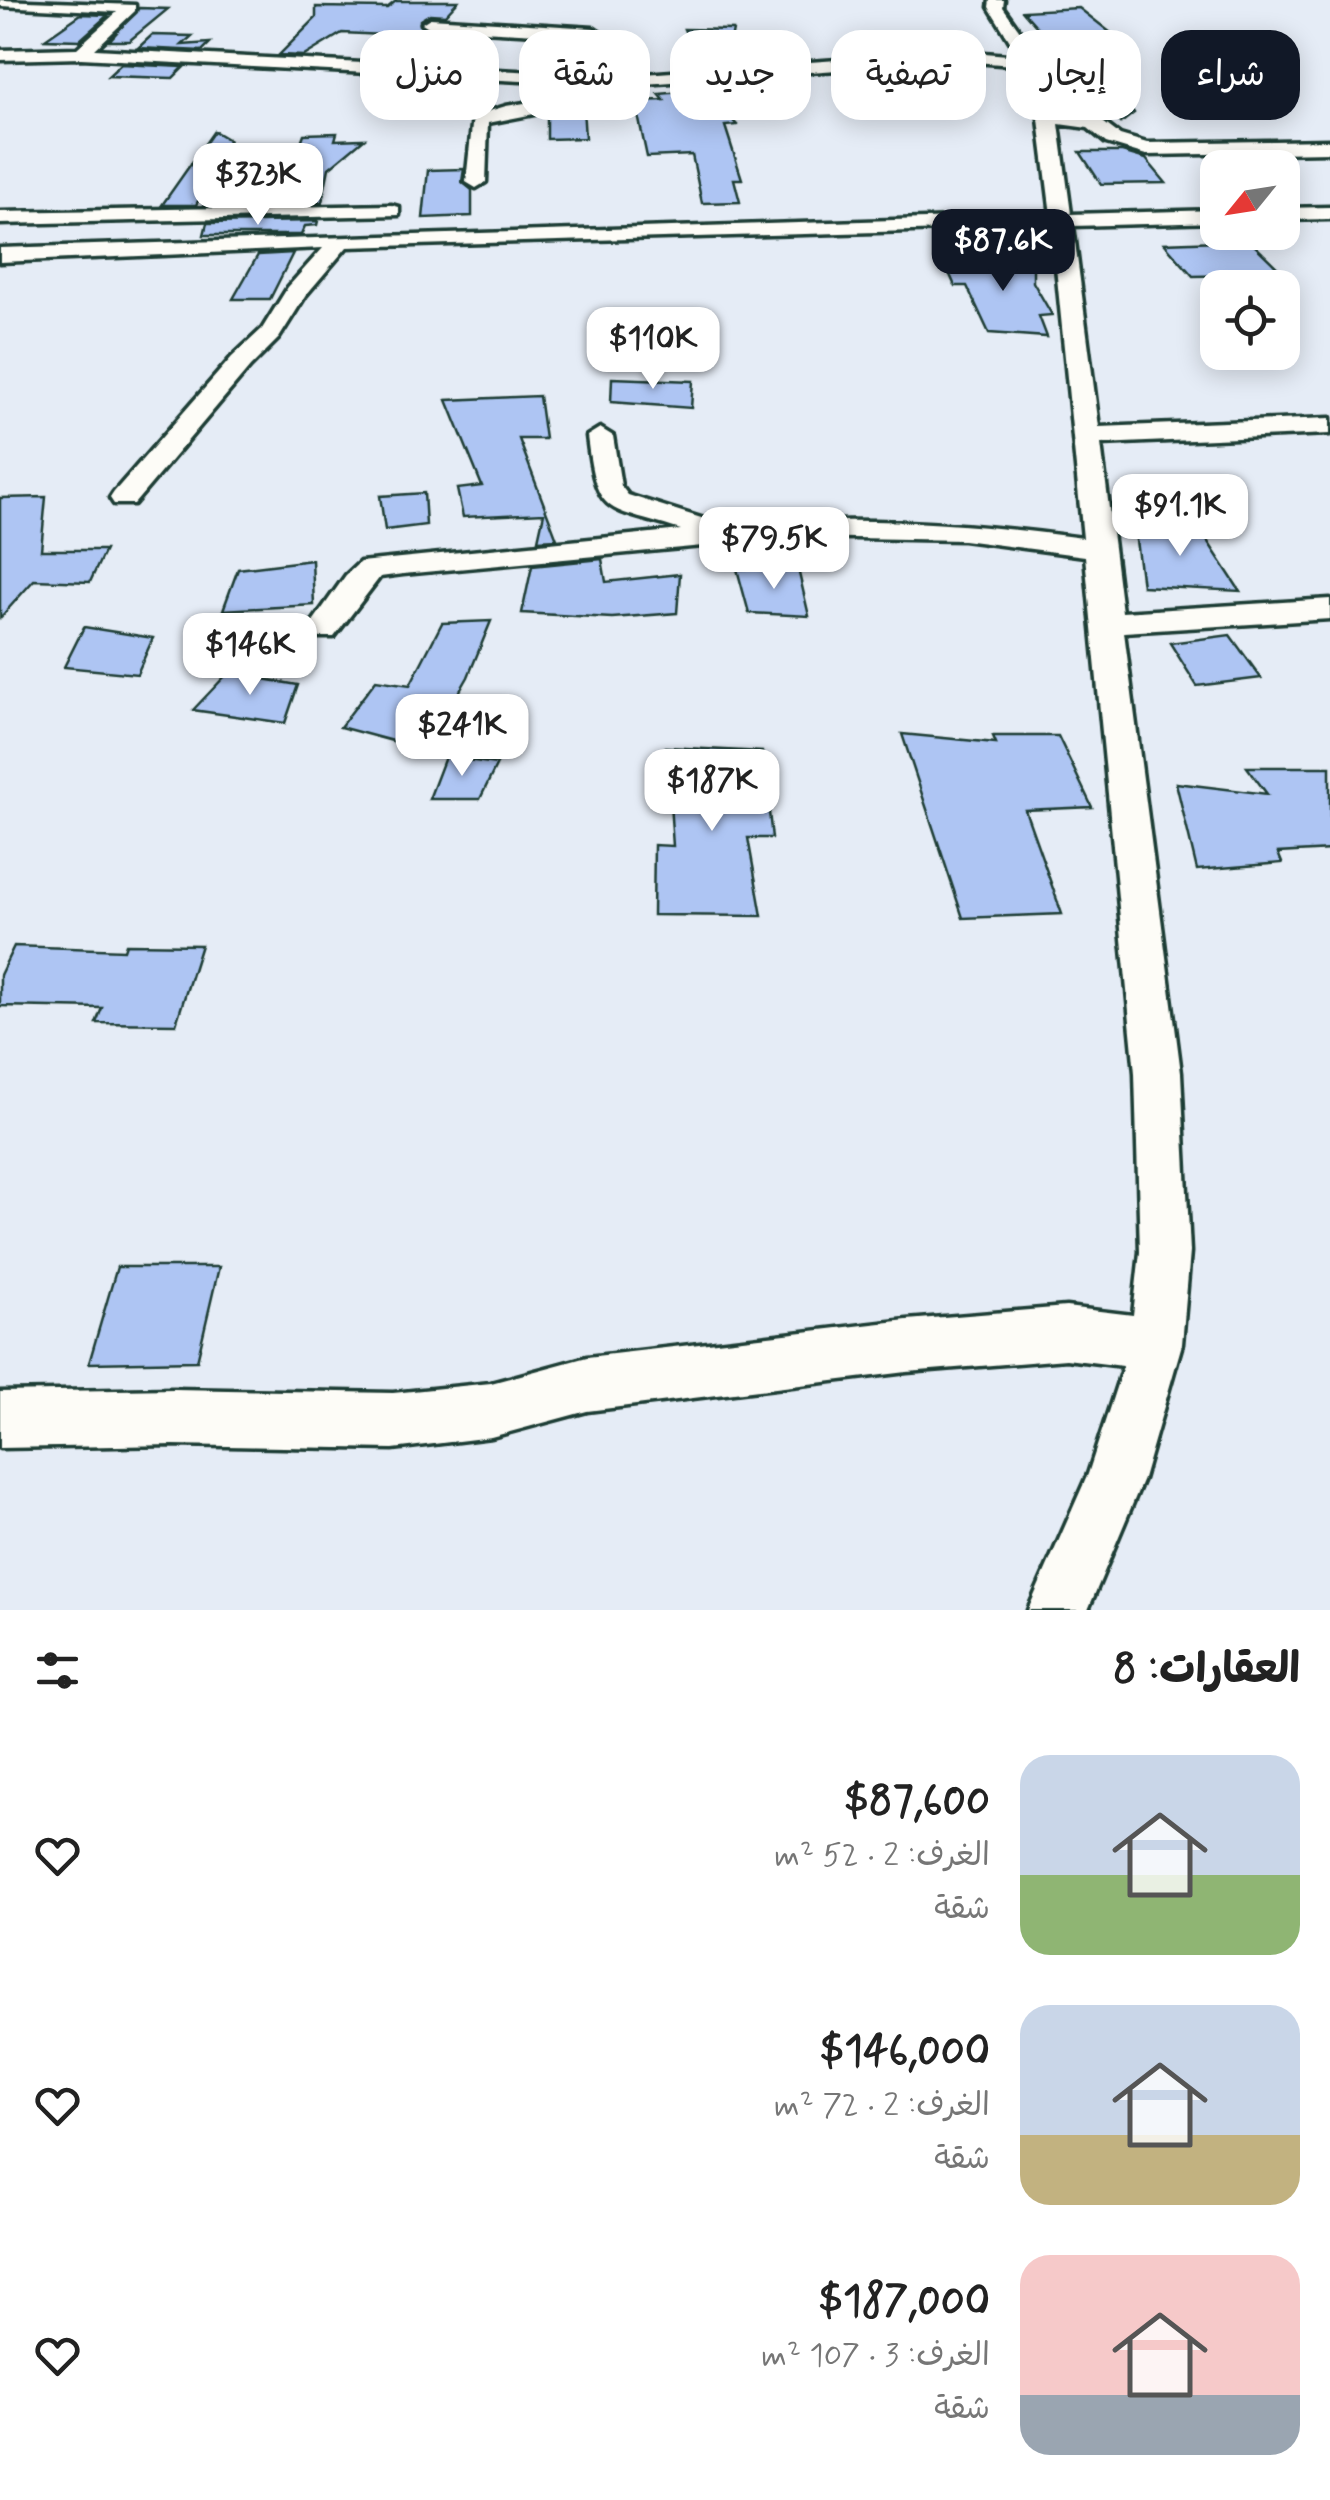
<!DOCTYPE html>
<html lang="ar">
<head>
<meta charset="utf-8">
<style>
	:root { --surface:#fff; --page:#f6f6f6; --text:#222; --muted:#767676; --accent:#111827 }
	body { margin:0; font-family:Mynerve,"Playpen Sans Arabic",sans-serif; background:var(--page); color:var(--text); direction:rtl; height:100vh; display:flex; flex-direction:column; font-size:38px; white-space:nowrap }
	* { box-sizing:border-box; margin:0 }
	p { font-size:32px; color:var(--muted) }
	.icon { flex:none; width:55px; height:55px; fill:none; stroke:currentColor; stroke-width:2; stroke-linecap:round; stroke-linejoin:round }
	.map { position:relative; height:1610px; overflow:hidden; direction:ltr }
	.side { display:flex; flex-direction:column; background:var(--surface); flex:1 }
	.side>* { flex:none }
	.top-card { position:absolute; left:30px; top:30px; width:1270px; height:90px; direction:rtl; display:flex; gap:20px }
	.needle { width:65px; rotate:240deg }
	.controls { position:absolute; left:1200px; top:150px; display:grid; gap:20px }
	.controls a { display:grid; place-items:center; width:100px; height:100px; border-radius:20px; background:var(--surface); box-shadow:0 5px 25px #0003; font-size:50px }
	.price { position:absolute; translate:-50% -85px; padding:0 22px; border-radius:20px; background:#fff; color:#222; font-size:32px; line-height:65px; filter:drop-shadow(0 2px 5px #0008) }
	.price::after { content:''; position:absolute; left:50%; top:60px; width:30px; height:22px; margin-left:-15px; background:inherit; clip-path:polygon(0 0,100% 0,50% 100%) }
	.price.active { background:var(--accent); color:#fff }
	ul { padding:0; list-style:none }
	li { display:flex; align-items:center; gap:30px; height:250px; padding:0 30px }
	li span { display:grid; place-items:center; flex:none; width:280px; height:200px; border-radius:30px; color:#555 }
	li>.icon { margin-inline-start:auto }
	span .icon { width:120px; height:120px; fill:#fffc; stroke-width:1 }
	li b { font-size:42px }
	h2 { display:flex; justify-content:space-between; align-items:center; height:120px; padding:0 30px; font-size:42px }
	.pill { padding:0 35px; border-radius:30px; background:var(--surface); box-shadow:0 5px 25px #0003; font-size:35px; line-height:90px }
	.pill.active { background:var(--accent); color:#fff }
	.map>svg:first-child { display:block }
	.building { fill:#aec5f3; stroke:#1f3d34; stroke-width:2.5 }
	.lines { fill:none; stroke-linecap:round; stroke-linejoin:round }
	.minor-casing { stroke:#1f3d34; stroke-width:7 }
	.minor { fill:#fdfcf7; fill-rule:evenodd }
</style>
</head>
<body>
<div class="map">
<svg width="1330" height="1610" viewBox="0 0 1330 1610">
	<rect width="100%" height="100%" fill="#e5ecf6"/>
	<filter id="ink" filterUnits="userSpaceOnUse"><feTurbulence type="fractalNoise" baseFrequency=".01" numOctaves="2"/><feDisplacementMap in="SourceGraphic" scale="20" xChannelSelector="R" yChannelSelector="G"/><feConvolveMatrix kernelMatrix="1 2 1 2 8 2 1 2 1" color-interpolation-filters="sRGB"/></filter>
	<g filter="url(#ink)">
		<g class="building">
			<path d="M396 1H458L445 15 430 14 420 20V26L431 32 427 37 342 33 304 56 279 55 316 18V7L387 8Z"/>
			<path d="M139 8 168 9 129 41H109Z"/>
			<path d="M1079 8 1129 47 1095 50 1134 113 1121 123 1092 90H1071L1054 58H1064L1023 11Z"/>
			<path d="M81 14 108 15 80 40 45 39Z"/>
			<path d="M684 29 733 30 728 56 697 59Z"/>
			<path d="M152 35 192 36 182 45 210 43 202 51 138 48Z"/>
			<path d="M540 38 584 40 573 70 532 68Z"/>
			<path d="M121 64 184 67 173 78 108 76Z"/>
			<path d="M704 90 737 125 725 126 742 179H734L740 202 702 203 692 155 647 157 635 101 664 100 659 94Z"/>
			<path d="M583 108 585 138 547 139V115Z"/>
			<path d="M214 131 229 140 196 205H162Z"/>
			<path d="M337 133 335 140 364 139 329 168 322 202 213 204 222 190H273L282 167H292L304 134Z"/>
			<path d="M1080 152H1122L1146 159 1166 183 1101 184Z"/>
			<path d="M464 169 462 182 472 190V216L423 218 428 170Z"/>
			<path d="M318 221 317 225 305 226 301 235H204L207 223Z"/>
			<path d="M1249 240 1284 274 1193 276 1164 243Z"/>
			<path d="M293 253 270 299H233L258 255Z"/>
			<path d="M943 259 1033 261V282L1052 315 1039 316 1047 337 989 333 967 286H955Z"/>
			<path d="M612 378 693 381 691 408 611 402Z"/>
			<path d="M539 396 545 439H519L557 539 538 540 544 513 463 517 457 489 482 486 447 400Z"/>
			<path d="M424 493 426 525 385 530 380 496Z"/>
			<path d="M46 497 41 550H105L90 582 34 580 0 618V498Z"/>
			<path d="M1134 525H1197L1240 591 1142 586Z"/>
			<path d="M602 559 606 582 680 574 677 613 612 618 522 613 532 566Z"/>
			<path d="M312 560 314 605 223 610 238 569Z"/>
			<path d="M737 569H798L809 616 749 613Z"/>
			<path d="M491 621 468 677 426 750 340 727 376 680 410 685 442 623Z"/>
			<path d="M84 627 153 638 137 674 64 667Z"/>
			<path d="M1230 635 1261 678 1197 686 1170 643Z"/>
			<path d="M228 673 298 685 285 723 193 710Z"/>
			<path d="M902 734 996 743 993 736H1058L1092 807 1025 810 1062 914 963 918Z"/>
			<path d="M666 747 762 752 772 838H748L762 916 653 915 654 845 673 846Z"/>
			<path d="M445 757 497 764 480 799H429Z"/>
			<path d="M1247 767H1330V850L1278 853 1282 863 1197 870 1176 783 1267 794Z"/>
			<path d="M126 944 201 945 176 1024 96 1023 102 1008 0 1006V975L14 946 124 950Z"/>
			<path d="M117 1267H219L197 1361 89 1363Z"/>
		</g>
		<g class="lines">
			<defs>
				<g id="minor">
					<path d="M0 0 135 5V11L95 49 576 74 589 37 430 28 422 23 430 18 593 28 605 36 592 75 617 76 962 51 1019 56 989 7 990 0H1004L1003 7 1042 62 1050 79 1057 114 1099 119 1120 135 1147 143 1330 140V152L1146 155 1106 143 1088 128 1059 124 1071 214 1218 210V222L1073 226 1099 427 1330 418V434L1101 444 1122 612 1330 599V619L1124 632 1181 1073 1190 1252 1182 1344 1143 1479 1088 1610H1028L1088 1474 1123 1366 1066 1359 907 1372 587 1411 491 1437 393 1449 174 1445 0 1448V1392L174 1389 393 1393 491 1383 587 1357 907 1320 1066 1307 1133 1315 1140 1252 1135 1073 1085 556 963 540 800 537 403 574 380 577 334 637H312L307 630 346 575 360 562 681 530C606 506 597 519 587 436L600 428 613 436 621 486 628 495 714 522 718 527C844 515 958 521 1083 538L1052 227 347 247 306 295 279 338 250 367 134 504H114L110 498 114 492 232 357 262 329 288 287 323 248 0 262V248L1051 215 1034 79 1026 66 962 61 617 86 81 58 0 60V50L77 48 117 12 0 6Z"/>
					<path d="M605 90 611 91V99L488 123 486 182 476 188 466 182 473 116 506 106Z"/>
					<path d="M392 205 399 207V215L0 224V212Z"/>
					<path d="M1330 207V219L1282 220V208Z"/>
				</g>
			</defs>
			<use href="#minor" class="minor-casing"/>
			<use href="#minor" class="minor"/>
		</g>
	</g>
</svg>
<div class="controls">
<a><svg class="needle" viewBox="-14 -14 28 28"><path d="M0-13l5 13h-10z" fill="#e53935"/><path d="M0 13l5-13h-10z" fill="#767676"/></svg></a>
<a><svg class="icon" aria-label="locate" viewBox="0 0 24 24"><circle cx="12" cy="12" r="6"/><path d="M12 2v4M12 18v4M2 12h4M18 12h4"/></svg></a>
</div>
<b class="price" style="left:258px;top:228px">$323K</b>
<b class="price active" style="left:1003px;top:294px">$87.6K</b>
<b class="price" style="left:653px;top:392px">$110K</b>
<b class="price" style="left:1180px;top:559px">$91.1K</b>
<b class="price" style="left:774px;top:592px">$79.5K</b>
<b class="price" style="left:250px;top:698px">$146K</b>
<b class="price" style="left:462px;top:779px">$241K</b>
<b class="price" style="left:712px;top:834px">$187K</b>
<div class="top-card">
<a class="pill active">شراء</a>
<a class="pill">إيجار</a>
<a class="pill">تصفية</a>
<a class="pill">جديد</a>
<a class="pill">شقة</a>
<a class="pill">منزل</a>
</div>
</div>
<section class="side">
<h2>العقارات: 8<svg class="icon" aria-label="filters" viewBox="0 0 24 24"><path d="M4 7h16M4 17h16"/><circle cx="9" cy="7" r="2"/><circle cx="15" cy="17" r="2"/></svg></h2>
<ul>
<li><span style="background:linear-gradient(#c9d6e8 60%,#8fb573 0)"><svg class="icon" aria-label="home" viewBox="0 0 24 24"><path d="M3 11l9-7 9 7M6 9v11h12V9"/></svg></span><div><b>$87,600</b><p>الغرف: 2 · 52 m²</p><p>شقة</p></div><svg class="icon" aria-label="heart" viewBox="0 0 24 24"><path d="M12 20l-8-8c-3-5 5-10 8-4 3-6 11-1 8 4z"/></svg></li>
<li><span style="background:linear-gradient(#c9d6e8 65%,#c2b280 0)"><svg class="icon" aria-label="home" viewBox="0 0 24 24"><path d="M3 11l9-7 9 7M6 9v11h12V9"/></svg></span><div><b>$146,000</b><p>الغرف: 2 · 72 m²</p><p>شقة</p></div><svg class="icon" aria-label="heart" viewBox="0 0 24 24"><path d="M12 20l-8-8c-3-5 5-10 8-4 3-6 11-1 8 4z"/></svg></li>
<li><span style="background:linear-gradient(#f6c9c9 70%,#9aa5b1 0)"><svg class="icon" aria-label="home" viewBox="0 0 24 24"><path d="M3 11l9-7 9 7M6 9v11h12V9"/></svg></span><div><b>$187,000</b><p>الغرف: 3 · 107 m²</p><p>شقة</p></div><svg class="icon" aria-label="heart" viewBox="0 0 24 24"><path d="M12 20l-8-8c-3-5 5-10 8-4 3-6 11-1 8 4z"/></svg></li>
</ul>
</section>
</body>
</html>
